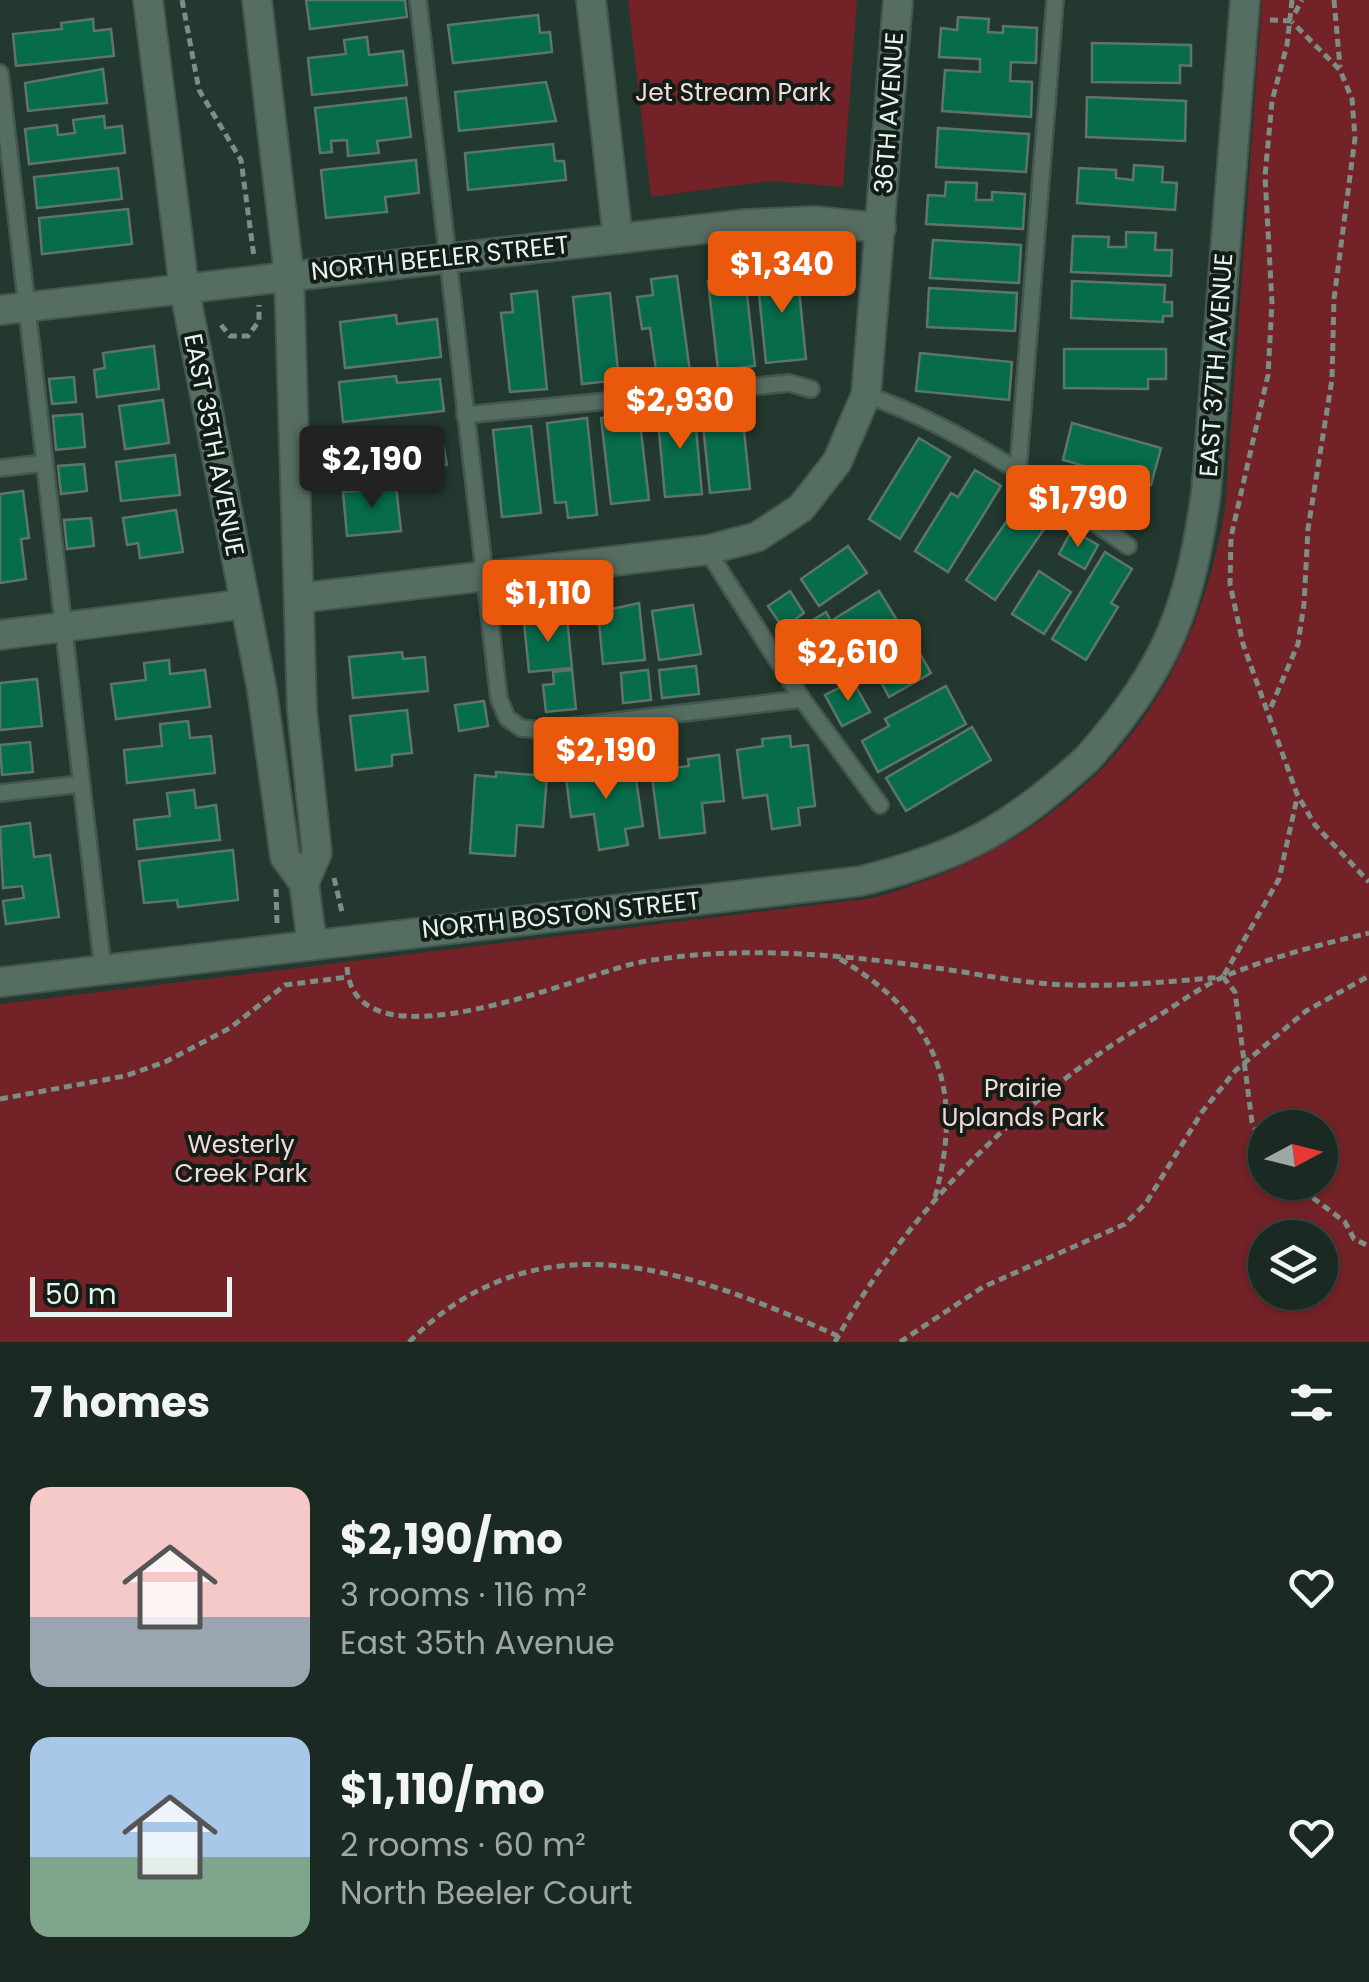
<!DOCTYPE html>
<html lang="en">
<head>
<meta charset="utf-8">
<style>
	:root { --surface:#1a2a22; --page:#23322a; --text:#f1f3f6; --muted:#9fa7a5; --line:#384640; --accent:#ea580c }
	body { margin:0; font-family:Poppins,sans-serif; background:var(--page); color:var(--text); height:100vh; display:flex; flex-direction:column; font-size:38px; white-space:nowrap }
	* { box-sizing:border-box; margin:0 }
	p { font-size:32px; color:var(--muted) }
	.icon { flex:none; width:55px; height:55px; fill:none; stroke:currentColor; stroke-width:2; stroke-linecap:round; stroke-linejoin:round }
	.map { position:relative; height:1342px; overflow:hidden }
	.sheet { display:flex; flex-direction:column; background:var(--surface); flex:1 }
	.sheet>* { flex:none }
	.needle { width:65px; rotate:83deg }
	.fabs { position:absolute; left:1248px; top:1110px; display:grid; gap:20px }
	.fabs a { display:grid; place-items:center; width:90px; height:90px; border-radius:50%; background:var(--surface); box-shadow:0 2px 8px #0004,0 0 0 2px var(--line); font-size:50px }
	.scale { position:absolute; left:30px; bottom:25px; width:202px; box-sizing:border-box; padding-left:10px; border:5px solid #e8f5ee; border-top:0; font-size:28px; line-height:35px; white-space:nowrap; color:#e8f5ee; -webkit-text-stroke:8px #131d18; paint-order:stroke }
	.price { position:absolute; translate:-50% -85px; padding:0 22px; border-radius:10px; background:var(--accent); color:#fff; font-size:32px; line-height:65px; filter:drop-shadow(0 2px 5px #0008) }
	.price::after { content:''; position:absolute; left:50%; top:60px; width:30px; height:22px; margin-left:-15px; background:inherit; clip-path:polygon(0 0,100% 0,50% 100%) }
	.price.on { background:#222; color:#fff }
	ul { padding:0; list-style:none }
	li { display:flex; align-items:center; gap:30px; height:250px; padding:0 30px }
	li span { display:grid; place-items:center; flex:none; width:280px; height:200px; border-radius:20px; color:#555 }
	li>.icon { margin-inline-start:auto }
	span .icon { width:120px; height:120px; fill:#fffc; stroke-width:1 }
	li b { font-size:42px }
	h2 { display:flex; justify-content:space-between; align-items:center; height:120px; padding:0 30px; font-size:42px }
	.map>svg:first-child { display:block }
	.green { fill:#732227; fill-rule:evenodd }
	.building { fill:#066c4c; stroke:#5e766a; stroke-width:2.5 }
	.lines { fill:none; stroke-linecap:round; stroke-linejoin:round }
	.service-casing { stroke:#44574e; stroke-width:20 }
	.minor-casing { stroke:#44574e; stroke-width:32 }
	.tertiary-casing { stroke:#44574e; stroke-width:32 }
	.path { stroke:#7c8e85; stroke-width:5; stroke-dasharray:8 5; stroke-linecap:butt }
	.service { stroke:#566d62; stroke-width:15 }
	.minor { stroke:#566d62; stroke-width:28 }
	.tertiary { stroke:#566d62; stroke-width:28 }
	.labels { text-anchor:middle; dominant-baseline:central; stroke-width:8; stroke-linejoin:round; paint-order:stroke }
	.park-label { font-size:25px; fill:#f4d9d8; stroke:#131d18 }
	.street-label { font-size:25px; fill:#e8f5ee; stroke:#131d18 }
</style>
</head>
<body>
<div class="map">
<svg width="1369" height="1342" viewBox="0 0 1369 1342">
	<rect width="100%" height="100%" fill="#23382e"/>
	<g class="green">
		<path d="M628 0H857L843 187 769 181 651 197Z"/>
		<path d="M1262 0H1369V1342H0V1004L873 898C1073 840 1190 715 1225 509ZM1265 1128H1320V1182H1265ZM1265 1238H1320V1292H1265Z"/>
	</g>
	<g class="building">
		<path d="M306 0H405L407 17 310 29Z"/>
		<path d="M538 15 540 33 550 32 552 52 453 63 448 25Z"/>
		<path d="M958 17 989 19 988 32 1003 33V26L1037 28 1036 63 1011 62 1010 81 1032 82 1031 117 942 111 945 70 980 72V59L939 57 941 28 957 30Z"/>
		<path d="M93 19 94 31 111 29 114 56 16 66 13 34 62 29 61 23Z"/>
		<path d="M367 37 369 55 403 51 407 85 312 95 308 58 346 54 344 40Z"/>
		<path d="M1092 43 1191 45V66L1180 65V83L1092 82Z"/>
		<path d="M103 69 107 103 28 111 25 83Z"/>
		<path d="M546 82 556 121 459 131 455 92Z"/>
		<path d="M1087 97 1186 101 1185 141 1086 137Z"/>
		<path d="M406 98 411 137 377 141 379 153 348 156 347 140 331 141 332 152 320 153 315 108Z"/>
		<path d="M104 116 105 128 122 126 125 153 29 164 25 129 57 125 58 135 75 133 73 120Z"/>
		<path d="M938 128 1029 134 1026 172 936 167Z"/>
		<path d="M553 144 555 161H564L566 180 468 190 465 153Z"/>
		<path d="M416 160 419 193 385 197 387 212 326 218 321 170Z"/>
		<path d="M1134 165 1163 167 1162 182 1177 183 1175 210 1077 203 1079 168 1116 170V178L1133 180Z"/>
		<path d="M118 168 122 199 37 208 34 177Z"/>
		<path d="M946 182 977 183 976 200H992V192L1025 194 1023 229 926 224 928 195 945 196Z"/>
		<path d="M128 209 132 244 42 254 39 218Z"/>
		<path d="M1126 232 1156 233 1155 250H1172L1171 276 1071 272 1073 236 1109 237 1108 247H1126Z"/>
		<path d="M933 240 1021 245 1019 283 930 278Z"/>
		<path d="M797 270 806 359 766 363 757 274Z"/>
		<path d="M677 276 690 372 657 377 650 328 642 329 637 297 653 295 651 279Z"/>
		<path d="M745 277 755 366 718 370 708 281Z"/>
		<path d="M1072 281 1165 285 1164 302H1172V316H1163V322L1071 318Z"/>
		<path d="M929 288 1017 293 1015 331 927 327Z"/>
		<path d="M537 291 547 389 510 392 501 313 513 312 511 294Z"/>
		<path d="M610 293 619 380 582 384 573 297Z"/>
		<path d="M396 315 397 324 437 319 441 357 345 368 340 322Z"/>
		<path d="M154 346 159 389 97 397 94 370 105 368 103 353Z"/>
		<path d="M1064 349H1166V379H1148V389L1064 388Z"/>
		<path d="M920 353 1012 362 1009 400 916 391Z"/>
		<path d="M396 376 397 383 440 379 444 411 343 422 339 382Z"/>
		<path d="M74 377 76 402 52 404 49 379Z"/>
		<path d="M163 400 169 443 125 449 119 406Z"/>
		<path d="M694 406 702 494 665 497 657 409Z"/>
		<path d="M742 411 750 489 710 493 702 415Z"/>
		<path d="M82 414 85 447 56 450 53 416Z"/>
		<path d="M639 414 649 500 611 504 601 418Z"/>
		<path d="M587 418 597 515 568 518 566 502 555 503 547 423Z"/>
		<path d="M1072 423 1161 448 1151 485 1063 460Z"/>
		<path d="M531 426 541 513 502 517 493 430Z"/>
		<path d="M441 432 447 465 352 479 346 442Z"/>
		<path d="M919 438 950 457 900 539 869 519Z"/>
		<path d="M175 455 180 495 121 501 116 462Z"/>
		<path d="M84 464 87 491 61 494 58 466Z"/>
		<path d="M975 470 1001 486 948 572 915 551 951 493 958 497Z"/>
		<path d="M396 486 401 531 347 536 343 492Z"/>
		<path d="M23 491 29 538 21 539 26 579 0 583V494Z"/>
		<path d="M1020 502 1049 522 995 600 966 580Z"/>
		<path d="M176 510 183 552 140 558 138 543 127 545 123 518Z"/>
		<path d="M91 518 94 546 67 549 64 520Z"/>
		<path d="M1072 530 1098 545 1085 569 1059 554Z"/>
		<path d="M848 546 867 573 819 606 801 579Z"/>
		<path d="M1105 552 1132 569 1111 603 1118 607 1086 660 1052 639Z"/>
		<path d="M1039 571 1071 592 1044 634 1012 614Z"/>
		<path d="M790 591 804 613 783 628 768 606Z"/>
		<path d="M879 591 900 625 816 677 789 635 826 612 831 621Z"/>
		<path d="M639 603 645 660 603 664 598 612Z"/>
		<path d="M693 605 701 654 659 660 652 611Z"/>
		<path d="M567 618 572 668 529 672 524 622Z"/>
		<path d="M912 640 931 673 889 697 871 663Z"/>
		<path d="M402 652 403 659 425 657 428 691 353 698 349 657Z"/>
		<path d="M169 660 170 674 205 670 210 707 116 719 111 684 146 680 144 663Z"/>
		<path d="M696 666 699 694 662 698 659 670Z"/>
		<path d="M572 670 576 709 546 712 543 685 554 684 553 672Z"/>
		<path d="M648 670 651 700 623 703 621 673Z"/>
		<path d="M37 679 42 726 0 730V683Z"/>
		<path d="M853 681 870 712 842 726 825 695Z"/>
		<path d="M946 686 966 724 878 772 862 741 889 726 885 719Z"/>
		<path d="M484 701 488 726 459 731 455 705Z"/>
		<path d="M407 710 412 753 392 755V766L356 770 350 716Z"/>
		<path d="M188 721 190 738 211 736 215 773 127 783 124 750 162 746 160 724Z"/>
		<path d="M972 727 991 760 906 811 886 778Z"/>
		<path d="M790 736 791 747 808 745 815 806 798 808 800 825 772 829 767 795 743 798 737 750 763 746 762 739Z"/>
		<path d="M30 742 33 772 2 775 0 745Z"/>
		<path d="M719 755 724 801 702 803 705 833 660 838 652 777 673 775V768L689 766 688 759Z"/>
		<path d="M593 766 594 772 634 766 643 826 625 829 628 845 599 850 594 814 571 817 565 770Z"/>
		<path d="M496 772 547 776 543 827 517 825 515 856 470 853 475 775 496 777Z"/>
		<path d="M194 790 196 808 216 805 220 840 137 849 134 820 170 816 167 793Z"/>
		<path d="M30 823 34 857 50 855 59 917 6 924 3 901 24 898 22 886 3 888 0 827Z"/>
		<path d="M233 850 238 900 178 907 177 900 144 903 139 861Z"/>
	</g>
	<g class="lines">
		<defs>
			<g id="service">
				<path d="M418 0 499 699 507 718 521 728 540 730 802 699"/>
				<path d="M0 73 103 970"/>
				<path d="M866 395C963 428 1045 488 1128 546"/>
				<path d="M465 415 789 383 811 389"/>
				<path d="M0 468 45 463"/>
				<path d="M1018 470 1055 0"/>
				<path d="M707 550 802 699 880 805"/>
				<path d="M0 793 81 784"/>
			</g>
			<g id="minor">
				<path d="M591 0 618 239"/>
				<path d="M0 310 746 224 815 221 881 228"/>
				<path d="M300 598 707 550 757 537 801 508 837 462 866 395 898 0"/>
				<path d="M0 635 245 604"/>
				<path d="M1088 758C1167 667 1189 612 1206 493L1245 0"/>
			</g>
			<g id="tertiary">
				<path d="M148 0 184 287 262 690 285 857 304 883 312 943"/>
				<path d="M257 0 289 275 302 711 317 853 304 883"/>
				<path d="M0 982 861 881C964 855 1010 829 1088 758"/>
			</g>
		</defs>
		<use href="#service" class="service-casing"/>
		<use href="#minor" class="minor-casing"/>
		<use href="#tertiary" class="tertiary-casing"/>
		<g class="path">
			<path d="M182 0 199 90 241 160 254 257"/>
			<path d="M1292 0 1287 45 1272 101 1265 176 1272 303 1268 375 1231 537 1230 584 1243 644 1297 794 1315 825 1369 882"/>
			<path d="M1334 0 1340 67"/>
			<path d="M1295 13 1302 0"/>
			<path d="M1270 20 1292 21"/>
			<path d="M221 325 230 336H248L259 321V305"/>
			<path d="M1271 707 1298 644 1304 604 1308 529 1332 379 1334 299 1355 138 1352 99 1340 70 1292 22"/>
			<path d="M334 878 343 916"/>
			<path d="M276 889 277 923"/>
			<path d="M840 959C937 1017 965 1087 935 1197"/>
			<path d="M347 967C354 1076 586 972 641 962 737 945 839 954 936 968 973 973 1011 981 1049 984 1107 988 1165 982 1223 977"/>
			<path d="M1224 975 1279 879 1297 798"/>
			<path d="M1223 977 1235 992 1252 1122 1265 1149"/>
			<path d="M0 1099 125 1076 165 1062 230 1028 285 985 348 977"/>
			<path d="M1292 1182 1345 1222 1354 1239 1369 1246"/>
			<path d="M409 1342C540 1211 693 1272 838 1336"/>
			<path d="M835 1342C910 1206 1025 1095 1158 1016 1179 1003 1201 987 1223 977 1268 958 1322 944 1369 933"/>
			<path d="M900 1342 983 1287 1125 1224 1146 1203 1202 1112 1236 1070 1306 1011 1369 976"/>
		</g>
		<use href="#service" class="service"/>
		<use href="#minor" class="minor"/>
		<use href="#tertiary" class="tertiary"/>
	</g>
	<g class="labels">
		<g class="park-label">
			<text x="733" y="92">Jet Stream Park</text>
			<text x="1023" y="1088">Prairie<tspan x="1023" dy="29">Uplands Park</tspan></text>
			<text x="241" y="1144">Westerly<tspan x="241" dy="29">Creek Park</tspan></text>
		</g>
		<g class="street-label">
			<text transform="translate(889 113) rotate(-86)">36TH AVENUE</text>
			<text transform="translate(440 258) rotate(-6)">NORTH BEELER STREET</text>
			<text transform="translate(1216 365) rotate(-86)">EAST 37TH AVENUE</text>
			<text transform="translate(214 445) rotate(79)">EAST 35TH AVENUE</text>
			<text transform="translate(561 915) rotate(-6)">NORTH BOSTON STREET</text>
		</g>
	</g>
</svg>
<div class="fabs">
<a><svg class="needle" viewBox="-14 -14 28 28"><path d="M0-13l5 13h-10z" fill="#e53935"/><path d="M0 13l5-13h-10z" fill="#9fa7a5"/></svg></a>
<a><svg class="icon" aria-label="layers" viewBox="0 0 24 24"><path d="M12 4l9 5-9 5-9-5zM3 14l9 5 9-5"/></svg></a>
</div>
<div class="scale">50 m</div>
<b class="price" style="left:782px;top:316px">$1,340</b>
<b class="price" style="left:680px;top:452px">$2,930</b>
<b class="price on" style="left:372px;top:511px">$2,190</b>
<b class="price" style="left:1078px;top:550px">$1,790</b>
<b class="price" style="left:548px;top:645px">$1,110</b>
<b class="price" style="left:848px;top:704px">$2,610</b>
<b class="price" style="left:606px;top:802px">$2,190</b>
</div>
<section class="sheet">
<h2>7 homes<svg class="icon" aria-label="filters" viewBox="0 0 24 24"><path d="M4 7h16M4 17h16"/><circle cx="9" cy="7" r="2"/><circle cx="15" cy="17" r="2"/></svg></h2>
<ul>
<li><span style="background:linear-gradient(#f6c9c9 65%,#9aa5b1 0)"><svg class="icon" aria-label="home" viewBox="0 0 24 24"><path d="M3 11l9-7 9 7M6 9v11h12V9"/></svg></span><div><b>$2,190/mo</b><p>3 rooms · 116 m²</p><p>East 35th Avenue</p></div><svg class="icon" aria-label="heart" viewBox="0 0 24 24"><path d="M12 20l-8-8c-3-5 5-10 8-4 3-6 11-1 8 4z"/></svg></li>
<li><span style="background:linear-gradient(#a9c7e8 60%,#7fa58c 0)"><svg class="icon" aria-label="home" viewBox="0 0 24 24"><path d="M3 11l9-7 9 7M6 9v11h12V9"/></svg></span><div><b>$1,110/mo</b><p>2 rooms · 60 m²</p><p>North Beeler Court</p></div><svg class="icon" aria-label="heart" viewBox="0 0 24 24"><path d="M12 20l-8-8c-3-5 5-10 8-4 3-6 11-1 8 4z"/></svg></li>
</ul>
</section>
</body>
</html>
